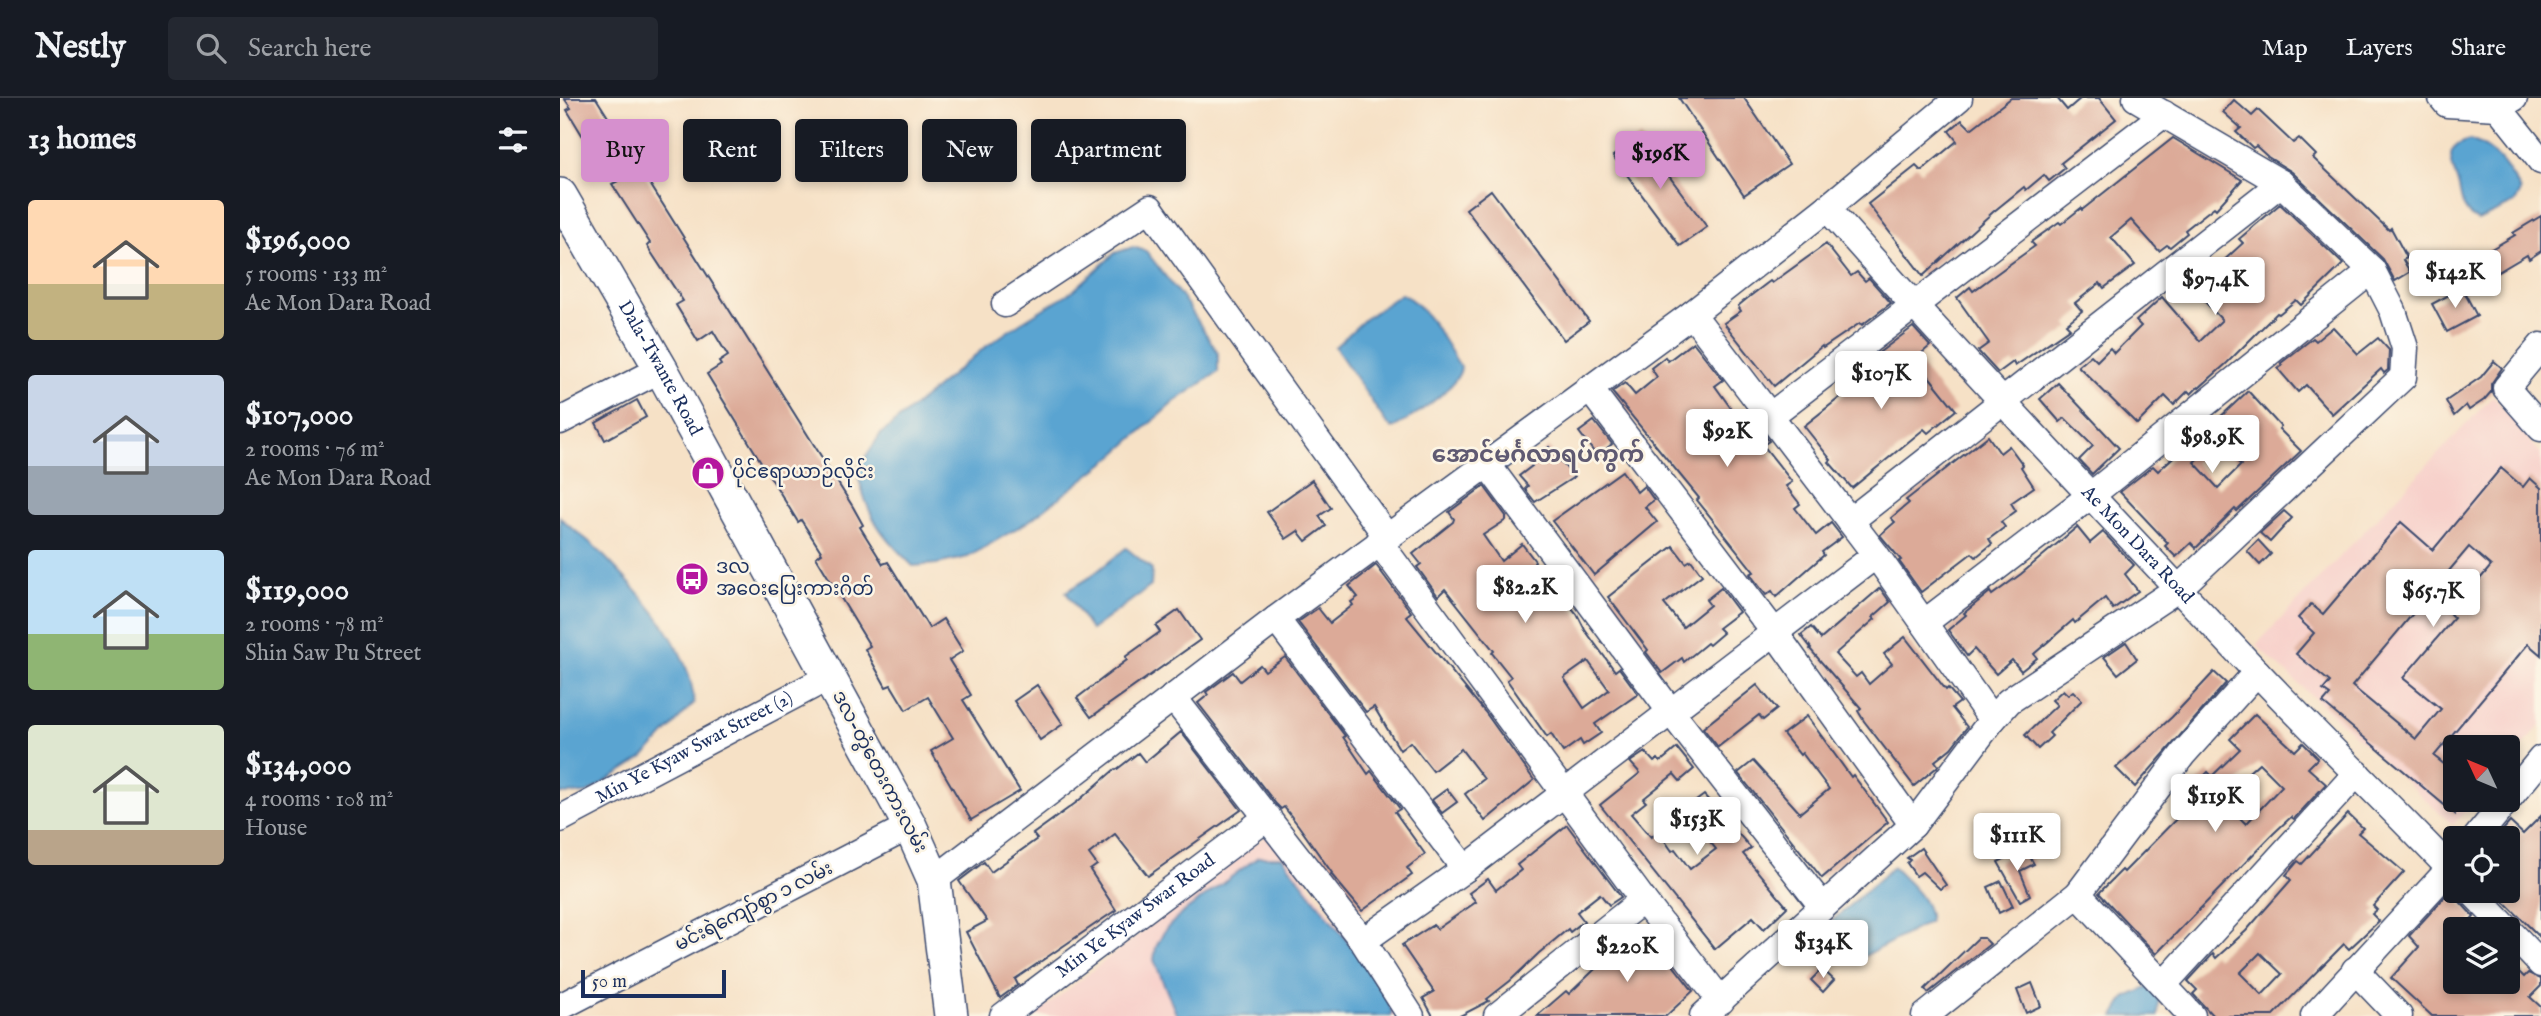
<!DOCTYPE html>
<html lang="en">
<head>
<meta charset="utf-8">
<style>
	:root { --surface:#171b24; --page:#242831; --text:#f1f3f6; --muted:#9ea1a6; --line:#363941; --accent:#d690ce }
	body { margin:0; font-family:"IM FELL English","Noto Sans Myanmar",serif; background:var(--page); color:var(--text); height:100vh; display:flex; flex-direction:column; font-size:26px; white-space:nowrap }
	* { box-sizing:border-box; margin:0 }
	p { font-size:23px; color:var(--muted) }
	.icon { flex:none; width:38px; height:38px; fill:none; stroke:currentColor; stroke-width:2; stroke-linecap:round; stroke-linejoin:round }
	.map { position:relative; flex:1; overflow:hidden }
	.side { display:flex; flex-direction:column; background:var(--surface); width:560px }
	.side>* { flex:none }
	.top-card { position:absolute; left:21px; top:21px; width:665px; height:63px; display:flex; gap:14px }
	.needle { width:46px; rotate:314deg }
	.controls { position:absolute; left:1883px; top:637px; display:grid; gap:14px }
	.controls a { display:grid; place-items:center; width:77px; height:77px; border-radius:7px; background:var(--surface); box-shadow:0 4px 10px #0003; font-size:35px }
	.scale { position:absolute; left:21px; bottom:18px; width:145px; box-sizing:border-box; padding-left:7px; border:4px solid #1b2f5e; border-top:0; font-size:19px; line-height:24px; white-space:nowrap; color:#1b2f5e; -webkit-text-stroke:5px #fcf5e5; paint-order:stroke }
	.price { position:absolute; translate:-50% -60px; padding:0 16px; border-radius:7px; background:#fff; color:#222; font-size:23px; line-height:46px; filter:drop-shadow(0 2px 4px #0008) }
	.price::after { content:''; position:absolute; left:50%; top:42px; width:21px; height:16px; margin-left:-10px; background:inherit; clip-path:polygon(0 0,100% 0,50% 100%) }
	.price.current { background:var(--accent); color:#111 }
	ul { padding:0; list-style:none }
	li { display:flex; align-items:center; gap:21px; height:175px; padding:0 28px }
	li span { display:grid; place-items:center; flex:none; width:196px; height:140px; border-radius:7px; color:#555 }
	li>.icon { margin-inline-start:auto }
	span .icon { width:84px; height:84px; fill:#fffc; stroke-width:1 }
	li b { font-size:30px }
	h2 { display:flex; justify-content:space-between; align-items:center; height:84px; padding:0 28px; font-size:30px }
	.pill { padding:0 24px; border-radius:7px; background:var(--surface); box-shadow:0 4px 10px #0003; font-size:24px; line-height:63px }
	.pill.current { background:var(--accent); color:#111 }
	header { display:flex; align-items:center; gap:42px; box-sizing:border-box; height:98px; padding:0 35px; background:var(--surface); border-bottom:2px solid var(--line) }
	header strong { font-size:33px }
	nav { display:flex; gap:38px; margin-inline-start:auto; font-size:24px }
	.search { width:490px; height:63px; background:var(--page); display:flex; align-items:center; gap:18px; box-sizing:border-box; padding:0 24px; border-radius:7px; color:var(--muted); font-size:26px }
	main { display:flex; flex:1; min-height:0 }
	.map>svg:first-child { display:block }
	.built { fill:#f7d0ca }
	.water { fill:#5aa4d1; stroke:#3a6a98; stroke-width:2 }
	.building { fill:#dcaa98; fill-rule:evenodd }
	.lines { fill:none; stroke-linecap:round; stroke-linejoin:round }
	.minor-casing { stroke:#3c4a6e; stroke-width:29 }
	.major-casing { stroke:#3c4a6e; stroke-width:36 }
	.minor { stroke:#fff; stroke-width:26 }
	.major { stroke:#fff; stroke-width:33 }
	.labels { text-anchor:middle; dominant-baseline:central; stroke-width:5; stroke-linejoin:round; paint-order:stroke }
	.street-label { font-size:19px; fill:#1b2f5e; stroke:#fcf5e5 }
	.poi-label { font-size:19px; fill:#1b2f5e; stroke:#fcf5e5; text-anchor:start }
	.quarter-label { font-size:23px; font-weight:bold; fill:#5f5a72; stroke:#fcf5e5 }
</style>
</head>
<body>
<header>
<strong>Nestly</strong>
<div class="search"><svg class="icon" aria-label="search" viewBox="0 0 24 24"><circle cx="10" cy="10" r="6"/><path d="M15 15l6 6"/></svg>Search here</div>
<nav><a>Map</a><a>Layers</a><a>Share</a></nav>
</header>
<main>
<section class="side">
<h2>13 homes<svg class="icon" aria-label="filters" viewBox="0 0 24 24"><path d="M4 7h16M4 17h16"/><circle cx="9" cy="7" r="2"/><circle cx="15" cy="17" r="2"/></svg></h2>
<ul>
<li><span style="background:linear-gradient(#ffd9b3 60%,#c2b280 0)"><svg class="icon" aria-label="home" viewBox="0 0 24 24"><path d="M3 11l9-7 9 7M6 9v11h12V9"/></svg></span><div><b>$196,000</b><p>5 rooms · 133 m²</p><p>Ae Mon Dara Road</p></div></li>
<li><span style="background:linear-gradient(#c9d6e8 65%,#9aa5b1 0)"><svg class="icon" aria-label="home" viewBox="0 0 24 24"><path d="M3 11l9-7 9 7M6 9v11h12V9"/></svg></span><div><b>$107,000</b><p>2 rooms · 76 m²</p><p>Ae Mon Dara Road</p></div></li>
<li><span style="background:linear-gradient(#bfe0f5 60%,#8fb573 0)"><svg class="icon" aria-label="home" viewBox="0 0 24 24"><path d="M3 11l9-7 9 7M6 9v11h12V9"/></svg></span><div><b>$119,000</b><p>2 rooms · 78 m²</p><p>Shin Saw Pu Street</p></div></li>
<li><span style="background:linear-gradient(#dfe7d0 75%,#b9a48a 0)"><svg class="icon" aria-label="home" viewBox="0 0 24 24"><path d="M3 11l9-7 9 7M6 9v11h12V9"/></svg></span><div><b>$134,000</b><p>4 rooms · 108 m²</p><p>House</p></div></li>
</ul>
</section>
<div class="map">
<svg width="1981" height="918" viewBox="0 0 1981 918">
	<rect width="100%" height="100%" fill="#fcf5e5"/>
	<filter id="ink" filterUnits="userSpaceOnUse"><feTurbulence type="fractalNoise" baseFrequency=".0143" numOctaves="2"/><feDisplacementMap in="SourceGraphic" scale="14" xChannelSelector="R" yChannelSelector="G"/><feConvolveMatrix kernelMatrix="1 2 1 2 8 2 1 2 1" color-interpolation-filters="sRGB"/></filter>
	<filter id="wash" filterUnits="userSpaceOnUse"><feTurbulence type="fractalNoise" baseFrequency=".00686" numOctaves="4" result="noise"/><feDisplacementMap in="SourceGraphic" scale="28" xChannelSelector="R" yChannelSelector="G"/><feGaussianBlur stdDeviation="1.57" result="paint"/><feColorMatrix in="noise" values="0 0 0 0 0 0 0 0 0 0 0 0 0 0 0 0 0 1.4 0 .05"/><feComposite in="paint" operator="in"/></filter>
	<g filter="url(#wash)">
		<rect width="100%" height="100%" fill="#f6e1c6"/>
		<g class="built">
			<path d="M1933 298 1981 356V627L1948 665V649H1895V702H1915L1893 727 1696 547Z"/>
			<path d="M711 734 845 918H474Z"/>
		</g>
		<g class="water">
			<path d="M1910 42C1937 51 1948 70 1961 93L1955 105 1918 122C1900 114 1902 99 1898 85 1892 65 1881 50 1910 42Z"/>
			<path d="M573 149 586 153 627 206 658 255V274L614 304 552 359 469 423 408 459 377 466 353 468C319 435 307 418 297 372L320 337 424 250 460 225 514 192 555 155Z"/>
			<path d="M841 196C866 206 887 248 901 270 898 290 851 320 833 330L827 326 775 249 805 221Z"/>
			<path d="M0 419C11 432 26 439 37 451 77 491 131 547 134 605L84 659 27 695 0 696Z"/>
			<path d="M566 450 592 471 591 488 531 532 506 494 530 479Z"/>
			<path d="M698 759H722L823 889 832 915 831 918H617L594 862 596 849 605 832 620 817Z"/>
			<path d="M1333 769C1347 784 1372 803 1369 824L1293 864 1269 835 1272 823Z"/>
			<path d="M1589 889 1599 902 1598 918H1554L1565 900Z"/>
		</g>
		<g id="blocks">
			<g class="building">
				<path d="M4 0H36L293 409 303 427 300 429 323 466 328 464 369 530 383 521 403 553 389 562 411 597 403 602 460 693 411 722 371 653 393 640 368 599 346 612 331 587 326 589 305 551 310 548 256 459 262 455 241 422 238 424 147 276 161 267 159 264 168 258 153 233 138 243 116 207 123 203 87 148 90 145 52 86 58 83 38 51 33 55 7 12 11 10Z"/>
				<path d="M1119 0H1184L1229 66 1184 97Z"/>
				<path d="M1451 0H1497L1507 12 1521 0H1539L1556 21 1501 65 1505 70 1489 83 1484 77 1466 92 1464 89 1433 114 1363 178 1308 106 1356 68 1361 73 1397 43 1389 33 1402 22 1411 31Z"/>
				<path d="M1674 2 1692 18 1698 12 1733 45 1739 40 1756 57 1753 60 1829 132 1831 130 1847 160 1843 162 1850 174 1835 183 1823 161 1732 74 1708 59 1696 48 1693 50 1676 34 1681 30 1663 14Z"/>
				<path d="M563 25 584 50 573 60 551 35Z"/>
				<path d="M1080 39 1147 129 1120 148 1053 58Z"/>
				<path d="M1613 40 1682 82 1656 111 1654 109 1625 132 1627 135 1610 149 1607 147 1599 153 1571 122 1551 139 1575 167 1544 190 1540 185 1515 205 1522 213 1506 226 1510 230 1455 268 1453 264 1438 275 1418 253 1429 245 1397 200 1410 189 1413 193 1450 166 1475 148 1471 144 1499 124 1501 126 1521 110 1522 112Z"/>
				<path d="M931 92 1029 223 1004 242 906 111Z"/>
				<path d="M1720 106 1783 166 1741 207 1736 202 1719 216 1717 215 1667 265 1639 290 1638 289 1631 296 1628 293 1614 307 1605 298 1577 326 1518 268 1531 257 1537 263 1550 250 1554 255 1581 228 1576 223 1602 199 1640 243 1662 222 1633 191 1639 187 1635 183 1647 173 1649 176 1683 145 1679 141Z"/>
				<path d="M1981 118V153L1969 161 1967 157 1928 180 1916 160 1955 137 1953 135Z"/>
				<path d="M1266 146 1291 178 1297 174 1305 183 1309 180 1331 205 1302 227 1300 225 1263 250 1262 248 1214 288 1164 225 1181 213 1178 208 1189 199 1210 183 1212 185Z"/>
				<path d="M1902 190 1917 218 1887 234 1872 206Z"/>
				<path d="M1353 229 1370 248 1355 261 1396 312 1368 335 1364 331 1292 390 1269 364 1271 362 1244 328 1293 289 1290 285 1308 270 1304 266Z"/>
				<path d="M1773 229 1798 256 1818 240 1829 252 1828 272 1824 275 1821 271 1772 316 1746 287 1738 294 1718 271 1723 267 1721 265 1753 240 1756 243Z"/>
				<path d="M1133 244 1163 282 1155 288 1188 334 1197 327 1209 343 1203 347 1232 384 1226 388 1240 406 1235 410 1256 437 1271 425 1282 439 1262 454 1264 457 1216 499 1212 493 1206 497 1190 476 1194 474 1137 402 1139 400 1052 294 1065 285 1075 297 1097 279 1091 270 1105 259 1108 263Z"/>
				<path d="M1934 263 1942 270 1931 286V294L1924 302 1909 312 1906 307 1894 318 1886 303 1921 279Z"/>
				<path d="M1498 285 1559 350 1532 376 1519 362 1533 348 1505 320 1500 324 1480 301Z"/>
				<path d="M1688 293 1721 329 1719 331 1741 353 1677 413 1675 411 1636 450 1631 445 1616 459 1605 448 1608 445 1560 394 1593 368 1598 373 1622 351 1624 353ZM1657 342 1681 367 1658 390 1634 364Z"/>
				<path d="M77 302 86 319 45 342 36 325Z"/>
				<path d="M1034 323 1052 346 1037 358 1019 334Z"/>
				<path d="M1428 338 1440 355 1449 348 1463 367 1461 369 1474 389 1451 405 1456 413 1441 424 1445 429 1429 441 1432 446 1416 459 1412 455 1361 494 1339 463 1341 462 1320 437 1335 424 1331 420 1349 405 1346 402Z"/>
				<path d="M989 349 1014 379 975 404 965 391 968 388 959 378 972 368 970 365Z"/>
				<path d="M1941 370 1963 389 1970 380 1981 390V557L1968 546 1874 658 1895 675V716L1763 605 1770 597 1763 592 1770 584 1736 556 1754 535 1738 520 1751 506 1763 516 1841 424 1873 452ZM1909 449 1931 468 1890 516 1894 520 1843 580 1881 611 1856 641 1792 588Z"/>
				<path d="M1062 373 1077 394 1084 388 1094 402 1085 409 1097 424 1034 477 992 423Z"/>
				<path d="M752 382 771 410 759 418 766 428 746 443 738 433 726 441 707 414Z"/>
				<path d="M924 388 946 418V422L923 437 941 463 962 446 975 463 974 465 1017 516 1025 532 1055 573 1059 570 1078 596 1035 626 1041 635 1023 647 1020 642 1003 654 991 636 987 639 947 582 951 579 932 555 934 553 885 491 878 498 857 469 861 466 853 456 893 424 894 421 889 414ZM1028 563 1049 592 1024 610 1004 580Z"/>
				<path d="M1724 413 1732 420 1710 444 1700 435Z"/>
				<path d="M1517 429 1530 445 1543 434 1574 467 1565 476 1578 493 1553 511 1545 500 1515 525 1513 522 1474 556 1477 560 1461 573 1452 562 1436 576 1414 551 1407 558 1388 532 1406 517 1404 515 1430 494 1432 497 1461 476Z"/>
				<path d="M1698 442 1711 456 1700 467 1687 453Z"/>
				<path d="M1113 448 1126 465 1131 462 1142 477 1104 506 1123 529 1150 507 1146 502 1161 490 1179 514 1158 530 1163 535 1149 547 1147 545 1124 564 1122 560 1102 575 1086 554 1088 552 1048 499Z"/>
				<path d="M816 467 851 514 846 518 925 614 974 682 925 723 905 696 924 681 901 651 873 673 850 644 840 652 814 609 806 614 738 524 758 510 770 525 793 507 791 504 798 499 789 488Z"/>
				<path d="M1320 490 1330 504 1313 519 1315 521 1275 556 1296 579 1301 575 1309 586 1332 566 1324 556 1345 539 1386 592 1388 590 1400 604 1392 610 1407 629 1391 650 1375 663 1378 667 1377 669 1354 688 1304 623 1298 613 1301 610 1250 551 1251 550 1241 537 1251 529 1261 541Z"/>
				<path d="M619 512 640 542 531 619 517 600 567 562 565 559 600 534 596 528Z"/>
				<path d="M1566 544 1577 561 1558 576 1544 559Z"/>
				<path d="M725 559 785 638 783 639 808 676 811 673 840 711 835 714 865 756 847 770 852 777 802 813 771 776 772 775 738 727 724 709 721 711 716 706 638 605 648 597 646 594 673 574 680 583 700 567 705 573Z"/>
				<path d="M1654 574 1666 585 1575 689 1556 670 1612 619Z"/>
				<path d="M477 587 503 626 480 642 454 603Z"/>
				<path d="M1197 587 1217 611 1203 622 1199 617 1158 649 1143 630Z"/>
				<path d="M1503 592 1508 597 1513 593 1522 602 1489 635 1492 638 1478 651 1465 637 1497 607 1492 602Z"/>
				<path d="M1695 616 1735 653 1743 645 1758 660 1748 670 1766 686 1734 721 1731 719 1713 736 1596 856 1539 795 1562 772 1564 774 1627 710 1625 709 1640 694 1634 688 1648 674 1652 678 1680 651 1670 641ZM1699 665 1722 688 1686 726 1664 704 1671 697 1668 693Z"/>
				<path d="M1247 618 1291 679 1293 677 1328 724 1262 780 1178 675 1193 663 1240 715 1269 691 1242 655 1240 657 1223 636Z"/>
				<path d="M621 634 681 712 588 778 555 736 529 756 537 767 530 772 556 812 455 881 458 887 440 900 406 834 427 823 399 783 424 764 431 774 477 741 473 736 517 704 555 671 556 672 578 655 585 664Z"/>
				<path d="M1117 650 1134 671 1120 683 1114 676 1083 701 1086 704 1071 716 1091 739 1098 733 1112 753 1115 751 1130 771 1156 751 1124 712 1144 697 1191 750 1183 756 1227 809 1204 831 1193 819 1155 851 1040 707 1080 675 1070 664 1085 654 1094 664 1098 661 1100 664Z"/>
				<path d="M887 691 897 704 882 715 872 702Z"/>
				<path d="M1788 716 1803 730 1798 735 1844 774 1813 808 1817 812 1812 816 1819 823 1789 851 1784 846 1713 918H1653L1633 896 1637 892 1628 883 1653 856 1656 860 1686 833 1731 782 1726 777 1738 763 1742 766ZM1700 855 1722 876 1702 897 1680 875Z"/>
				<path d="M1981 718V840L1933 793H1948V740H1936L1950 724 1963 736Z"/>
				<path d="M1007 727 1061 799 1049 807 1040 796 1017 814 1024 823 1010 834 1008 831 979 855 950 883 927 901 929 903 900 918H873L863 900 874 894 842 847 873 827 877 831 916 804 909 795 928 781 936 792 961 772 957 767Z"/>
				<path d="M1361 750 1386 787 1380 791 1362 774 1356 778 1347 765 1350 762 1347 760Z"/>
				<path d="M1466 752 1474 766 1460 773 1470 797 1460 803 1438 764 1446 760H1453Z"/>
				<path d="M1441 783 1453 808 1439 815 1428 789Z"/>
				<path d="M1892 791 1896 793 1900 804 1914 819 1904 831H1895V884H1948V879L1956 871 1964 879 1968 875 1981 881V888L1970 899 1981 909V918H1872L1831 880 1859 849 1849 838Z"/>
				<path d="M1085 831 1133 893 1106 918H977L1006 893 1009 896 1054 853 1051 849 1065 837 1071 843Z"/>
				<path d="M1418 840H1424L1430 846 1368 895 1365 891Z"/>
				<path d="M1262 871 1274 882 1263 894 1251 882Z"/>
				<path d="M1472 885 1481 908 1466 915 1457 892Z"/>
			</g>
		</g>
	</g>
	<g filter="url(#ink)">
		<use href="#blocks" fill-opacity="0" stroke="#3c4a6e" stroke-width="2"/>
		<g class="lines">
			<defs>
				<g id="minor">
					<path d="M1882 0 1887 6 1938 9 1954 0"/>
					<path d="M1938 9 1981 63"/>
					<path id="s1" d="M1267 110C1406 267 1551 419 1695 572 1760 641 1830 707 1895 776"/>
					<path d="M445 206 590 110 827 439"/>
					<path d="M1132 216 1316 457 1432 622"/>
					<path d="M1981 248 1946 290 1981 330"/>
					<path d="M1029 290 1215 535 1353 727"/>
					<path d="M1210 318 1604 16"/>
					<path d="M0 323 101 271"/>
					<path d="M927 366 1111 614 1262 808"/>
					<path d="M1290 423 1721 85"/>
					<path d="M819 444 1083 802 1161 903"/>
					<path d="M716 521 905 771"/>
					<path d="M1364 525 1530 398 1812 172"/>
					<path d="M613 599 803 843 851 918"/>
					<path d="M1948 701 1981 661"/>
					<path id="s2" d="M0 721 269 579"/>
					<path d="M1916 740 1947 702"/>
					<path d="M374 782 716 521 1132 216 1267 110 1399 0"/>
					<path d="M1911 793 1981 866"/>
					<path d="M1518 796 1623 656 1697 574"/>
					<path d="M803 843 905 771 1316 457"/>
					<path d="M1795 872 1839 918"/>
					<path d="M1604 886 1797 675"/>
					<path d="M0 909 350 728"/>
					<path id="s3" d="M443 918 708 719"/>
					<path d="M937 918 1083 802"/>
					<path d="M1143 918 1353 727 1432 622 1449 603 1619 490 1843 279 1845 250 1833 213 1812 172 1721 85 1576 0"/>
					<path d="M1365 918 1518 796 1632 918"/>
					<path d="M1754 918 1895 765"/>
				</g>
				<g id="major">
					<path id="s4" d="M0 97 101 271 350 728 374 782 391 918"/>
				</g>
			</defs>
			<use href="#minor" class="minor-casing"/>
			<use href="#major" class="major-casing"/>
			<use href="#minor" class="minor"/>
			<use href="#major" class="major"/>
		</g>
	</g>
	<defs>
		<symbol id="shop-disc" viewBox="-11 -11 22 22"><circle r="9.5" fill="#b5179e" stroke="#fcf5e5"/><path d="M-5-2.5h2.3a2.7 3.5 0 0 1 5.4 0H5L5.5 6h-11ZM-1.5-2.5h3a1.5 2.3 0 0 0-3 0Z" fill="#fff"/></symbol>
		<symbol id="bus-disc" viewBox="-11 -11 22 22"><circle r="9.5" fill="#b5179e" stroke="#fcf5e5"/><path d="M-5-6H5V4H4V6H2V4H-2V6H-4V4H-5ZM-3.5-4V0h7V-4ZM-3.5 1.2v1.5H-2V1.2ZM2 1.2v1.5H3.5V1.2Z" fill="#fff"/></symbol>
	</defs>
	<g fill-rule="evenodd">
		<use href="#shop-disc" x="129" y="356" width="38" height="38"/>
		<use href="#bus-disc" x="113" y="462" width="38" height="38"/>
	</g>
	<g class="labels">
		<g class="street-label">
			<text stroke="none"><textPath href="#s4" startOffset="200">Dala-Twante Road</textPath></text>
			<text stroke="none"><textPath href="#s1" startOffset="458">Ae Mon Dara Road</textPath></text>
			<text stroke="none"><textPath href="#s2" startOffset="152">Min Ye Kyaw Swat Street (2)</textPath></text>
			<text transform="translate(319 674) rotate(62)">ဒလ-တွံတေးကားလမ်း</text>
			<text transform="translate(194 809) rotate(-27)">မင်းရဲကျော်စွာ ၁ လမ်း</text>
			<text stroke="none"><textPath href="#s3" startOffset="166">Min Ye Kyaw Swar Road</textPath></text>
		</g>
		<g class="poi-label">
			<text x="172" y="375">ပိုင်ဧရာယာဉ်လိုင်း</text>
			<text x="156" y="470">ဒလ<tspan x="156" dy="22">အဝေးပြေးကားဂိတ်</tspan></text>
		</g>
		<g class="quarter-label">
			<text x="978" y="357">အောင်မင်္ဂလာရပ်ကွက်</text>
		</g>
	</g>
</svg>
<div class="controls">
<a><svg class="needle" viewBox="-14 -14 28 28"><path d="M0-13l5 13h-10z" fill="#e53935"/><path d="M0 13l5-13h-10z" fill="#9ea1a6"/></svg></a>
<a><svg class="icon" aria-label="locate" viewBox="0 0 24 24"><circle cx="12" cy="12" r="6"/><path d="M12 2v4M12 18v4M2 12h4M18 12h4"/></svg></a>
<a><svg class="icon" aria-label="layers" viewBox="0 0 24 24"><path d="M12 4l9 5-9 5-9-5zM3 14l9 5 9-5"/></svg></a>
</div>
<div class="scale">50 m</div>
<b class="price current" style="left:1100px;top:93px">$196K</b>
<b class="price" style="left:1895px;top:212px">$142K</b>
<b class="price" style="left:1655px;top:219px">$97.4K</b>
<b class="price" style="left:1321px;top:313px">$107K</b>
<b class="price" style="left:1167px;top:371px">$92K</b>
<b class="price" style="left:1652px;top:377px">$98.9K</b>
<b class="price" style="left:965px;top:527px">$82.2K</b>
<b class="price" style="left:1873px;top:531px">$65.7K</b>
<b class="price" style="left:1655px;top:736px">$119K</b>
<b class="price" style="left:1137px;top:759px">$153K</b>
<b class="price" style="left:1457px;top:775px">$111K</b>
<b class="price" style="left:1263px;top:882px">$134K</b>
<b class="price" style="left:1067px;top:886px">$220K</b>
<div class="top-card">
<a class="pill current">Buy</a>
<a class="pill">Rent</a>
<a class="pill">Filters</a>
<a class="pill">New</a>
<a class="pill">Apartment</a>
</div>
</div>
</main>
</body>
</html>
